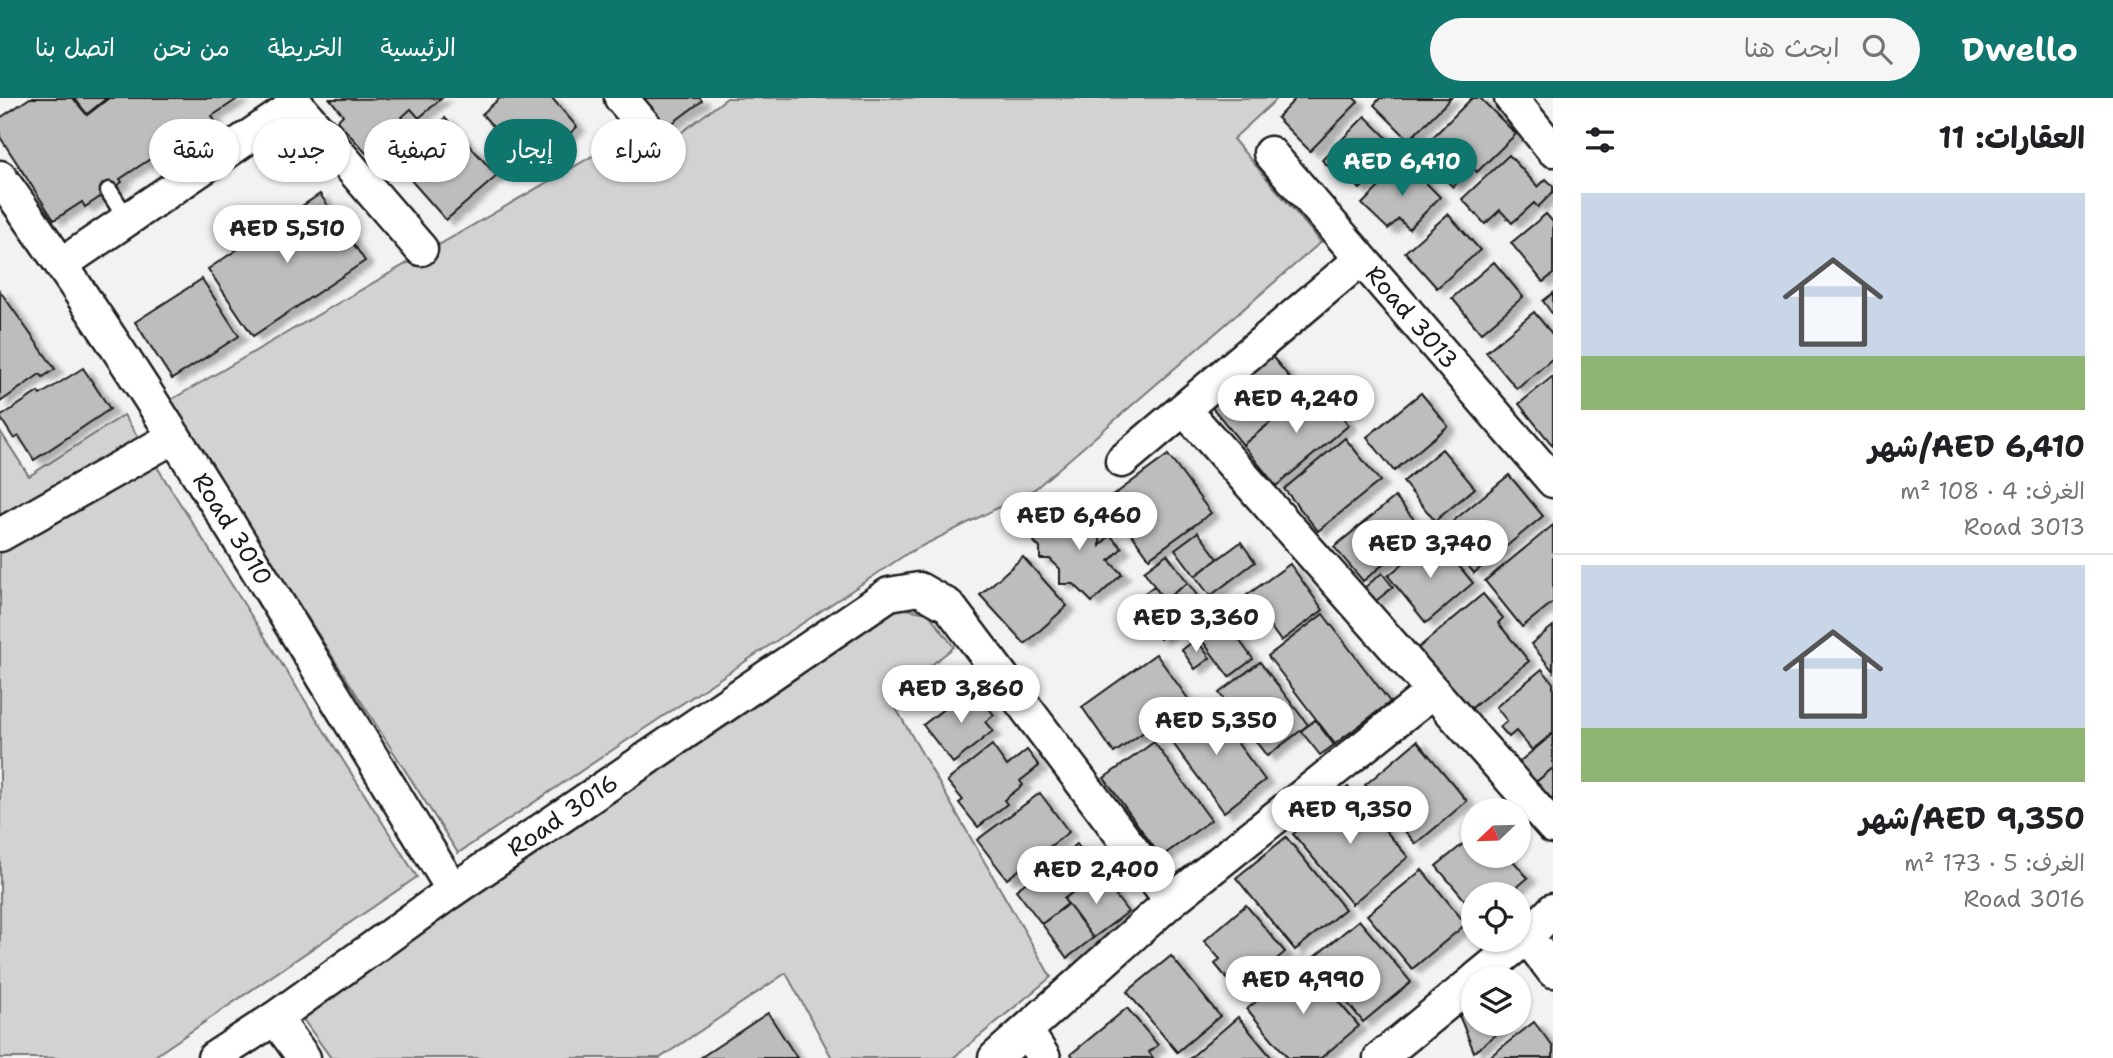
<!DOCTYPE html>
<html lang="ar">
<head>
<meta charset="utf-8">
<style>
	:root { --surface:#fff; --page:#f6f6f6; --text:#202124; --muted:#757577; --line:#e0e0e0; --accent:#0f766e }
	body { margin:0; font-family:"Shantell Sans","Playpen Sans Arabic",sans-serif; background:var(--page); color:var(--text); direction:rtl; height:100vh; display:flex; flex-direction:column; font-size:26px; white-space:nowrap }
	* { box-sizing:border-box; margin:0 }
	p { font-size:23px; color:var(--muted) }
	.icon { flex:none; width:38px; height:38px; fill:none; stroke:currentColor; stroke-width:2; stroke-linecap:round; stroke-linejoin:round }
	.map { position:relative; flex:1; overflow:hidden; direction:ltr }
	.drawer { display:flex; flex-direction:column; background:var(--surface); width:560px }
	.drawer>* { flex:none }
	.banner { position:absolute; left:21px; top:21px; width:665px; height:63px; direction:rtl; display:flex; gap:14px }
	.needle { width:46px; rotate:247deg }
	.controls { position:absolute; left:1461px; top:700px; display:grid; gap:14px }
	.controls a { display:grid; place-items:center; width:70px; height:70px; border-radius:50%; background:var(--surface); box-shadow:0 2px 5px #0004; font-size:35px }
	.price { position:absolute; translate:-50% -60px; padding:0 16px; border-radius:24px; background:#fff; color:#222; font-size:23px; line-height:46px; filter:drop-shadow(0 2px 4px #0008) }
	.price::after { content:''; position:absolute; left:50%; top:42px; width:21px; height:16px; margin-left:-10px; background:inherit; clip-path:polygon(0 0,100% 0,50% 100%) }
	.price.current { background:var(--accent); color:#fff }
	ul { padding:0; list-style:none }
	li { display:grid; align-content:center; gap:14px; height:371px; padding:0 28px }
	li+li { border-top:2px solid var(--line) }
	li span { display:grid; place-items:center; height:217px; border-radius:0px; color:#555 }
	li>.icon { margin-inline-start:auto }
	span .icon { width:126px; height:126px; fill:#fffc; stroke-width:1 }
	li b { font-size:30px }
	h2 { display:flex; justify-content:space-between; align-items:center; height:84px; padding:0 28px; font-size:30px }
	.chip { padding:0 24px; border-radius:32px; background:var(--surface); box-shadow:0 2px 5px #0004; font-size:24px; line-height:63px }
	.chip.current { background:var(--accent); color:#fff }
	header { display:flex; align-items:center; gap:42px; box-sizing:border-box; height:98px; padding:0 35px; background:var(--accent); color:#fff }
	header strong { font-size:33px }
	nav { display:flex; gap:38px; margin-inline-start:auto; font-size:24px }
	.search { width:490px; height:63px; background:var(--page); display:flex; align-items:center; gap:18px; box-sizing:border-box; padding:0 24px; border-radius:38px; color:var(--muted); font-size:26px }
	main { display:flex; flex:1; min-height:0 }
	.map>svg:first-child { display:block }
	.grass { fill:#d2d2d2; stroke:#777; stroke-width:2 }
	.building { fill:#bdbdbd; stroke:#1c1c1c; stroke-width:2; filter:url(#shadow) }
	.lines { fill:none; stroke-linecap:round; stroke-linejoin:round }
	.lane-casing { stroke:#1c1c1c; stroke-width:21 }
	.street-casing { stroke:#1c1c1c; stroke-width:37 }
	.lane { stroke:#fff; stroke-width:16 }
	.street { stroke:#fff; stroke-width:32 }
	.labels { text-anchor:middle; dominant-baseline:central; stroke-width:5; stroke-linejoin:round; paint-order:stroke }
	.street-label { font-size:24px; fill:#1c1c1c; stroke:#fff }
</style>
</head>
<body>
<header>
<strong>Dwello</strong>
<div class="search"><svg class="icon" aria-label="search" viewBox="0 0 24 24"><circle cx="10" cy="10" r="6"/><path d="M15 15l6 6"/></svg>ابحث هنا</div>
<nav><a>الرئيسية</a><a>الخريطة</a><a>من نحن</a><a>اتصل بنا</a></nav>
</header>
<main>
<section class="drawer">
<h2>العقارات: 11<svg class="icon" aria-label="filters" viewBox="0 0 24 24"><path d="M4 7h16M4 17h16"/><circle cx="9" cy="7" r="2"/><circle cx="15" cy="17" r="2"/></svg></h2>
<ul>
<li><span style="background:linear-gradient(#c9d6e8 75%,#8fb573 0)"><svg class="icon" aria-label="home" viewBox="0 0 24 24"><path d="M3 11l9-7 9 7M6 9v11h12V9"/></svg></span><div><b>AED 6,410/شهر</b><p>الغرف: 4 · 108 m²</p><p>Road 3013</p></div></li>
<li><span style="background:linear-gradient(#c9d6e8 75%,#8fb573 0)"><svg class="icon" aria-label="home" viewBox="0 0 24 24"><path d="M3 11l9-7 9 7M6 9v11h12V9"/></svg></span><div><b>AED 9,350/شهر</b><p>الغرف: 5 · 173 m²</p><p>Road 3016</p></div></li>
</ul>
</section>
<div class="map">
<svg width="1553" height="960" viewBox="0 0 1553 960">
	<defs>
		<filter id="shadow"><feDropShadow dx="8" dy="4.5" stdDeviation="2" flood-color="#0004"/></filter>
	</defs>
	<rect width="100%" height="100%" fill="#f2f2f2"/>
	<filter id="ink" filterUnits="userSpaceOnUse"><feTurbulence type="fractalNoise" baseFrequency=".0143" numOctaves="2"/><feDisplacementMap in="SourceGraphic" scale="14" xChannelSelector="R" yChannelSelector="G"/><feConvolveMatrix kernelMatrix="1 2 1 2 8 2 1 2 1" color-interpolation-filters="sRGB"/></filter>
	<g filter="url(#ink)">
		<g class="grass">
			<path d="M727 0H1278L1233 41 1321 144 1035 391 908 455 458 755 169 303 653 23 670 43Z"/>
			<path d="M124 317 417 779 152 960H0V333L29 378Z"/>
			<path d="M900 510 928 515 954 549 890 600 1051 879 953 960H832L786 875 660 960H331L300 917Z"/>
		</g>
		<g class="building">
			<path d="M30 0H73L87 17 109 0H239L212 18 215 23 178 47 176 44 120 81 122 84 109 93 85 109 82 104 54 122 0 39V20Z"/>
			<path d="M74 0H107L87 16Z"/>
			<path d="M442 0 419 20 411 11 402 19 407 25 391 39 388 36 366 55 337 23 343 17 330 1Z"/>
			<path d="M500 0H552L577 29 530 71 482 16Z"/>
			<path d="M640 0H700L702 3 667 29Z"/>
			<path d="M1296 0H1354L1358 4 1310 53 1277 20Z"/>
			<path d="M1380 0H1451L1409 42 1374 7Z"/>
			<path d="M1472 0H1480L1516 36 1477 74 1472 69 1453 89 1418 54Z"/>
			<path d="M1365 18 1399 52 1360 91 1344 74 1339 79 1322 62Z"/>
			<path d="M445 20 497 78 446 122 395 64Z"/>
			<path d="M1509 57 1538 89 1546 81 1553 88V94L1538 109 1534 105 1512 125 1500 112 1485 126 1462 101Z"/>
			<path d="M1405 63 1440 99 1409 131 1399 121 1388 131 1362 106Z"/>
			<path d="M320 96 365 163 253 238 208 171Z"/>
			<path d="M1448 116 1480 152 1437 190 1405 154Z"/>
			<path d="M1546 116 1553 124V176L1543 184 1511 145Z"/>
			<path d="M1494 164 1523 199 1481 235 1452 200Z"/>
			<path d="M202 181 239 238 172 281 135 224Z"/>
			<path d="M0 193 55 271 43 279 40 276 0 304Z"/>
			<path d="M1553 195V217L1543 203Z"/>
			<path d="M1534 214 1553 237V260L1517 291 1486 254Z"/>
			<path d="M1271 257 1304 297 1243 347 1210 307Z"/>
			<path d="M83 270 110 311 34 362 19 338 14 341 0 319 38 294 40 297Z"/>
			<path d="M1553 278V348L1519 306Z"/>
			<path d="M1316 287 1349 327 1276 388 1243 347Z"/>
			<path d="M1421 295 1448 328 1394 373 1367 339Z"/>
			<path d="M1345 340 1380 383 1318 433 1284 391Z"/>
			<path d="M1442 351 1475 390 1435 423 1403 384Z"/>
			<path d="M1168 357 1211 415 1149 460 1107 402Z"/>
			<path d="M1509 377 1543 418 1474 475 1440 434Z"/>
			<path d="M1395 399 1424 433 1363 483 1334 449Z"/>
			<path d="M1091 412 1100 421V448L1110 437 1122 450 1109 463 1122 476 1092 504 1074 486H1060V471L1050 461H1040V450L1034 444 1043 436 1035 428 1048 414 1056 423 1066 413 1077 425Z"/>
			<path d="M1553 427V504L1522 529 1485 483Z"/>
			<path d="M1198 434 1218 461 1195 478 1175 451Z"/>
			<path d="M1435 439 1473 485 1426 525 1388 478Z"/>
			<path d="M1241 444 1255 464 1210 498 1195 478Z"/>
			<path d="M1167 456 1188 485 1164 502 1144 473Z"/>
			<path d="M1023 459 1067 508 1025 546 980 497Z"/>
			<path d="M1290 466 1323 512 1281 543 1247 497Z"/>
			<path d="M1382 475 1393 489 1376 503 1364 490Z"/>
			<path d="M1188 485 1201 503 1178 520 1181 525 1160 541 1133 504 1154 488 1164 502Z"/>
			<path d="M1483 496 1503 520 1498 525 1529 563 1468 613 1417 551Z"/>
			<path d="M1248 505 1261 524 1244 536 1231 518Z"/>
			<path d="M1220 516 1253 561 1229 579 1196 534Z"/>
			<path d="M1323 516 1390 604 1335 646 1268 558Z"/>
			<path d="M1553 528V573L1531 546Z"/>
			<path d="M1196 541 1210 560 1195 571 1182 552Z"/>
			<path d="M1156 556 1189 602 1114 655 1082 609Z"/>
			<path d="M1260 564 1308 627 1267 658 1219 595Z"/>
			<path d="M1542 571 1553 585V635L1532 652 1516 633 1509 639 1500 629 1507 623 1496 609Z"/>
			<path d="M972 589 994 617 985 624 993 633 953 665 923 627Z"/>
			<path d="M1207 604 1265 682 1224 714 1166 636Z"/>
			<path d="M1315 622 1334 647 1320 657 1301 633Z"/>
			<path d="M1553 636V670L1530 689 1513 669Z"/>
			<path d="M1417 643 1467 703 1416 746 1365 687Z"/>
			<path d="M1154 644 1211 722 1161 759 1104 680Z"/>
			<path d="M992 647 1007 668 1027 652 1039 668 1020 683 1023 687 1004 702 1007 706 978 729 959 705 963 702 947 683Z"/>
			<path d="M1553 670V717L1530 689Z"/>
			<path d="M1348 689 1408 759 1352 806 1293 736Z"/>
			<path d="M1040 695 1069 734 1007 781 977 742Z"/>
			<path d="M1474 737V758H1509L1528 780 1509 796H1474V813L1436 768Z"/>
			<path d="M1286 739 1345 811 1295 852 1236 780Z"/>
			<path d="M1077 746 1098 775 1064 801 1068 806 1042 826 1016 792Z"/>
			<path d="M1422 772 1466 826 1412 871 1367 817Z"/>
			<path d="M1098 775 1128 814 1093 840 1064 801Z"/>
			<path d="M1068 806 1093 840 1067 860 1042 826Z"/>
			<path d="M1246 807 1285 854 1238 894 1215 866 1220 861 1204 843Z"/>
			<path d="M1359 822 1411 884 1363 924 1312 861Z"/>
			<path d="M1171 858 1220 918 1177 954 1127 894Z"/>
			<path d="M1304 863 1359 928 1321 960H1288L1247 911Z"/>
			<path d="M1474 905V926H1510L1474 954 1459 917Z"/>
			<path d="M1127 910 1158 947 1149 954 1153 960H1074L1071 956Z"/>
			<path d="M768 915 797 960H700Z"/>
			<path d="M1238 919 1272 960H1190Z"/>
			<path d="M1534 924 1553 949V960H1488Z"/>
		</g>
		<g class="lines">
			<defs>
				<g id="lane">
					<path d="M194 36 213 63"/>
					<path d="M109 93 127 121"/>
				</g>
				<g id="street">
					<path d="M291 0 421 151"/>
					<path d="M621 0 645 28"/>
					<path d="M1511 0 1553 52"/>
					<path id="s1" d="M1270 55 1553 383"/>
					<path id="s2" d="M0 79C164 308 305 552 453 792"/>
					<path d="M62 166 297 6"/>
					<path d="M1184 311 1553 729"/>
					<path d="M1122 363 1361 161"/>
					<path d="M0 437 174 339"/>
					<path d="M1527 839 1553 873"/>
					<path d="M1477 880 1527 839 1553 812"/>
					<path d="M275 920 304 960"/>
					<path d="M1027 934 1044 960"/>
					<path id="s3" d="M214 960 275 920 453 792 889 496 919 491 949 508 1171 803"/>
					<path d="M995 960 1171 803 1432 594"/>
					<path d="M1380 960 1474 883"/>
				</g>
			</defs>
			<use href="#lane" class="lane-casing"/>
			<use href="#street" class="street-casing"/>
			<use href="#lane" class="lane"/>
			<use href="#street" class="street"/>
		</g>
	</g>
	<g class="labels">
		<g class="street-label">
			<text stroke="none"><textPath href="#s1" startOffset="217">Road 3013</textPath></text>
			<text stroke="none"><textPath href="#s2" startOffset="422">Road 3010</textPath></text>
			<text stroke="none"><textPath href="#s3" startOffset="425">Road 3016</textPath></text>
		</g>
	</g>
</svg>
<div class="controls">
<a><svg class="needle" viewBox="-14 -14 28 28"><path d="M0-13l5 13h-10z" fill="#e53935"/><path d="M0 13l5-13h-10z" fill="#757577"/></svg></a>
<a><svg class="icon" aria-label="locate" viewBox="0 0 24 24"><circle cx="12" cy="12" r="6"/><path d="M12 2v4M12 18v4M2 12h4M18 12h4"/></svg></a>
<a><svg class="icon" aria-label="layers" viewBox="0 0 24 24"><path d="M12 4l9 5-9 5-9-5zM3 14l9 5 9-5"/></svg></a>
</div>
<b class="price current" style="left:1402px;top:100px">AED 6,410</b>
<b class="price" style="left:287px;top:167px">AED 5,510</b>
<b class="price" style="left:1296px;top:337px">AED 4,240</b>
<b class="price" style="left:1079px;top:454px">AED 6,460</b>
<b class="price" style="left:1430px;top:482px">AED 3,740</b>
<b class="price" style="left:1196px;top:556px">AED 3,360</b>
<b class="price" style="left:961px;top:627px">AED 3,860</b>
<b class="price" style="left:1216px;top:659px">AED 5,350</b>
<b class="price" style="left:1350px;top:748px">AED 9,350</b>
<b class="price" style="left:1096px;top:808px">AED 2,400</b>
<b class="price" style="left:1303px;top:918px">AED 4,990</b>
<div class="banner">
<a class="chip">شراء</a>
<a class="chip current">إيجار</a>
<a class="chip">تصفية</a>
<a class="chip">جديد</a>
<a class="chip">شقة</a>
</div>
</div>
</main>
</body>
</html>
